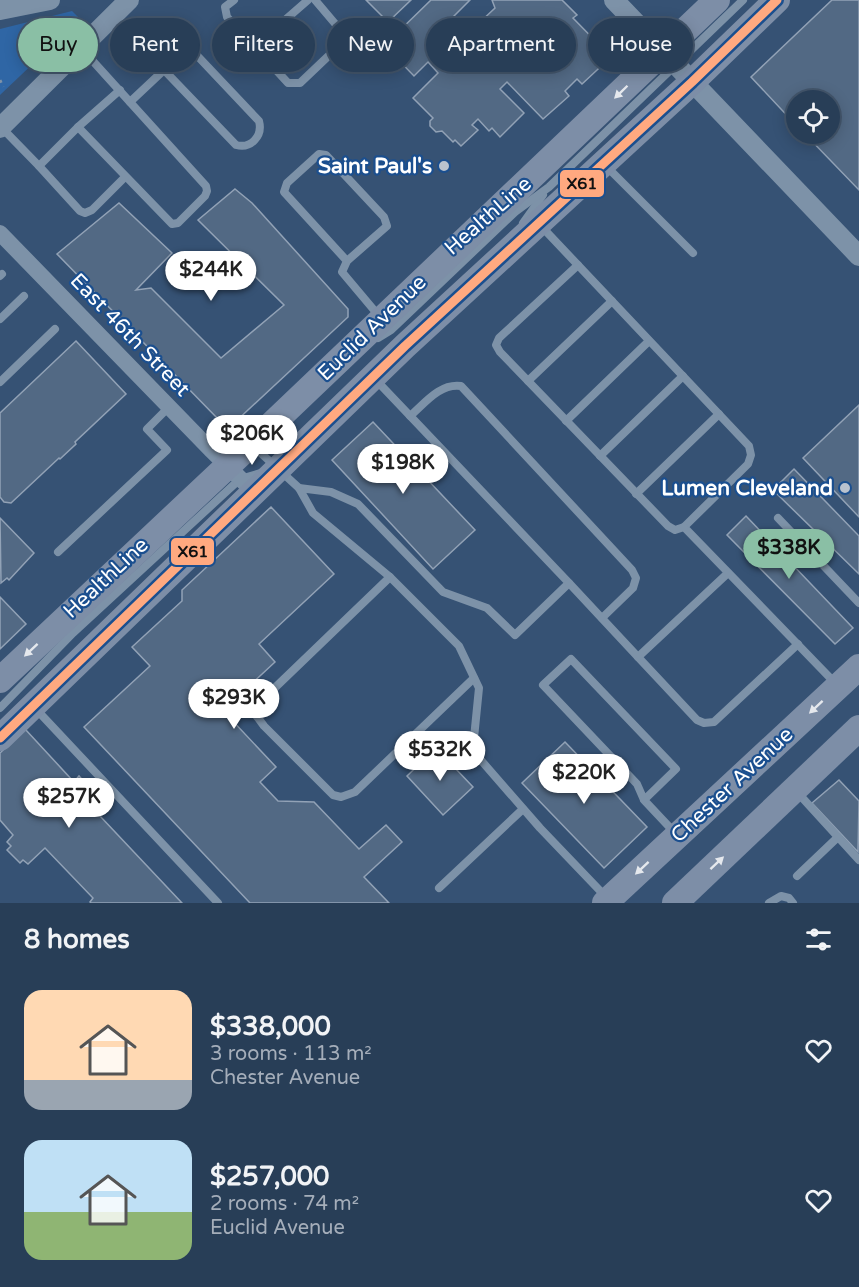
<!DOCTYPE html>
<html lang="en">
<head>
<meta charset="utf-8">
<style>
	:root { --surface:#283e57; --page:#30455d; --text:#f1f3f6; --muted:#a5aeba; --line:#44576d; --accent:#8abfa5 }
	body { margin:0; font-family:"Varela Round",sans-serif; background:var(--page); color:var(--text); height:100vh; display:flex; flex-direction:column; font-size:22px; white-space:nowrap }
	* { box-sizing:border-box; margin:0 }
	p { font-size:20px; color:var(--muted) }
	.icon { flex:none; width:33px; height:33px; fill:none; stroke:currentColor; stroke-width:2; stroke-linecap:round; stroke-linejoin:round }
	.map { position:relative; height:903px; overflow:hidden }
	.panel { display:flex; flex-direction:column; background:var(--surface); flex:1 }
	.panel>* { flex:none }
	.banner { position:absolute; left:18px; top:18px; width:824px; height:54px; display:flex; gap:12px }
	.buttons { position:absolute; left:786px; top:90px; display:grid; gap:12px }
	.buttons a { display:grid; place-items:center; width:54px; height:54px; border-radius:50%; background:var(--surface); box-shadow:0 3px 15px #0003,0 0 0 2px var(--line); font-size:30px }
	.price { position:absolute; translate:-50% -51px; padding:0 14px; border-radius:21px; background:#fff; color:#222; font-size:20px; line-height:39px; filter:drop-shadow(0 2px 3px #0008) }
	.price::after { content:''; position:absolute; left:50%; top:36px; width:18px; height:14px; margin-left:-9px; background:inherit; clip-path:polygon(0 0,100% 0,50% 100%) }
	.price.on { background:var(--accent); color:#111 }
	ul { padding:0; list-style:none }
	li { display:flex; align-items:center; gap:18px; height:150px; padding:0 24px }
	li span { display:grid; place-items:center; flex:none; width:168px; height:120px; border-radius:18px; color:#555 }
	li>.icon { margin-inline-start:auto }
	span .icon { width:72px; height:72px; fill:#fffc; stroke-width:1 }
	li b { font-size:26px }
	h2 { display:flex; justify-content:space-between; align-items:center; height:72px; padding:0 24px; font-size:26px }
	.tag { padding:0 21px; border-radius:27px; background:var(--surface); box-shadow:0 3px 15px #0003,0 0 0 2px var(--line); font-size:21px; line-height:54px }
	.tag.on { background:var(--accent); color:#111 }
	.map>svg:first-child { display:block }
	.green { fill:#2f66a5 }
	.building { fill:#526984; stroke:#92a2b6; stroke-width:1.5 }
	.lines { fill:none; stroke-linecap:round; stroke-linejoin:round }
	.path { stroke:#7d92a8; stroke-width:3; stroke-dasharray:3 4.5; stroke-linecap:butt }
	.service { stroke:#7d92a8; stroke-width:8 }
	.minor { stroke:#7d92a8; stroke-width:16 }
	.tertiary { stroke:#7d92a8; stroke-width:20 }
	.primary { stroke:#7d8ea7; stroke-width:26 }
	.bus-1-casing { stroke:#1b4f8f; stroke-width:14 }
	.bus-1 { stroke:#ffa980; stroke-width:9 }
	.oneway { fill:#e5e8ed }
	.poi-dot { fill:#b9c2ce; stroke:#1b4f8f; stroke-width:2 }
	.labels { text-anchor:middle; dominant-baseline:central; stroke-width:4.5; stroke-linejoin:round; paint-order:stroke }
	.poi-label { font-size:21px; font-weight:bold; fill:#fff; stroke:#1b4f8f; text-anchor:end }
	.street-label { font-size:21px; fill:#fff; stroke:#1b4f8f }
	.line-badge { stroke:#1b4f8f; stroke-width:2 }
	.pale-badge-label { font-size:16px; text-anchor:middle; font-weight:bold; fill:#111 }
</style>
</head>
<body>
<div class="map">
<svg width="859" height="903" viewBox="0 0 859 903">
	<rect width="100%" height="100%" fill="#365274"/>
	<path class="green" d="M72 11 80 19 0 95V29Z"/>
	<g class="building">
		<path d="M366 0H411L388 22Z"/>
		<path d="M431 0H470L442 28 484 73 505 53 478 24 495 8 492 0H562L577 15 573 18 611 57 582 84 577 79 565 91 569 96 543 119 507 82 500 89 524 113 500 137 492 128 489 131 478 119 472 125 478 130 461 146 455 140 453 142 442 131 436 132 430 126V121L433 118 413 98 438 73 428 62 414 76 384 45 386 43 381 37 387 31 393 37Z"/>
		<path d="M832 0H859V190L805 134H830V100H796V125L751 77Z"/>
		<path d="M235 189 252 203 348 309V317L234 423 221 422 57 254 119 203 172 253 136 290 151 288 221 358 284 305 198 220Z"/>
		<path d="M76 341 126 394 75 442 76 444 60 459 59 458 11 503 4 502 0 497V413Z"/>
		<path d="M859 405V517L803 458Z"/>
		<path d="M373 422 475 530 433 569 332 460Z"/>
		<path d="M794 469 859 536V574L773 490Z"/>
		<path d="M271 507 334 574 259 644 275 662 231 703 232 705V715L229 717 276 767 260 782 278 801 314 802 359 849 386 825 402 842 364 877 389 903H250L84 727 150 666 132 647 182 601V590Z"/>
		<path d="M746 516 853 628 835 644 727 535Z"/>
		<path d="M0 518 34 553 9 580 7 578 1 583Z"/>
		<path d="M0 597 26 624 0 649Z"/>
		<path d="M25 729 74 782 79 776 91 790 83 798 182 903H91L90 902 93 898 45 848 28 864 23 860 20 863 7 850 11 846 7 842 13 835 0 820V753Z"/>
		<path d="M565 742 647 827 604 868 522 783Z"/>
		<path d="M436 748 473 787 443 815 407 776Z"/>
		<path d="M839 780 859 801 858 852 812 803Z"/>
	</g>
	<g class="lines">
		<path class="path" d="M0 80 3 87"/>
		<g class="service">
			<path d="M234 0 225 7 227 17 288 83H300L341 44 343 33 315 0"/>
			<path d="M254 47 308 0"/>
			<path d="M130 102 164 70 236 145C251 149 263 136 259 121L189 47C171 39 156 50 164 70"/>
			<path d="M1 127 39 166 78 127 172 224 178 223 205 196 207 191 206 186 81 48"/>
			<path d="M78 127 120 90"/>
			<path d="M39 166 80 211 85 213 92 210 125 177"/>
			<path d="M606 166 693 253"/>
			<path d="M523 223 543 195"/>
			<path d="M541 226 749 446 751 455 748 464 684 527 837 685"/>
			<path d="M347 261 387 226 384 217 326 155 319 154 287 183 284 192 347 261 342 272 379 316"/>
			<path d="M578 265 499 338 496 345 500 352 668 526 675 530 684 527"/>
			<path d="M0 276 2 274"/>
			<path d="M0 319 24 296"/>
			<path d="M378 338 391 330 515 212 549 187 743 0"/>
			<path d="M528 381 612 301"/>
			<path d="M0 382 55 329"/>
			<path d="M410 416C425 403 440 383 461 386L632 570 636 578 633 588 602 618"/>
			<path d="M566 421 649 341"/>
			<path d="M253 446 299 488 331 492 358 504 443 592 487 608 515 635 569 583 375 379"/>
			<path d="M600 456 683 376"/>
			<path d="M299 488 313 513 390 577 459 646 479 688 474 738 479 758 540 828 606 897"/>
			<path d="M636 494 719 414"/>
			<path d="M778 518 859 603"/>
			<path d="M58 552 167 450 147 429 169 407"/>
			<path d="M728 573 638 657 697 720 704 723 714 722 798 644"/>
			<path d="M390 577 258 704 255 714 264 726 333 795 341 797 355 792 474 678"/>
			<path d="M569 583 638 657"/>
			<path d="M0 708 73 633 240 479 264 472"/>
			<path d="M35 708 218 903"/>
			<path d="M797 792 859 860"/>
			<path d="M644 800 676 769 571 659 543 685 637 784 644 800 675 833"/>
			<path d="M797 876 838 837"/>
			<path d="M439 888 523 809"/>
			<path d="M769 903 781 896 789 898 793 903"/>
		</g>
		<path class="minor" d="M0 233 210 449 254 492"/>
		<g class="tertiary">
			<path d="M614 0 859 256"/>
			<path d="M0 10 50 0"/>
			<path d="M0 128 129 0"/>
		</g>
		<g class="primary">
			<path d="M0 680 251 444 717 0"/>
			<path d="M0 738 405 346 692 82 777 0"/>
			<path d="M605 903 859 667"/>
			<path d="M675 903 859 728"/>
		</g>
		<defs>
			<path id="bus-1" d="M0 738 405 346 692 82 777 0"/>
		</defs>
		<use href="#bus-1" class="bus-1-casing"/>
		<use href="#bus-1" class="bus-1"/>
	</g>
	<defs><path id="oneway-solid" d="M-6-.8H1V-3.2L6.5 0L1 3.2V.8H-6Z" transform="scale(1.5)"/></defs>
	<g class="oneway">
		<use href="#oneway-solid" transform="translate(621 92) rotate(136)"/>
		<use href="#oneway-solid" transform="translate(31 650) rotate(137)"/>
		<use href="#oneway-solid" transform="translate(816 707) rotate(137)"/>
		<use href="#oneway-solid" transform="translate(717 863) rotate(-43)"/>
		<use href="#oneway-solid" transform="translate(642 868) rotate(137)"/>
	</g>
	<g class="poi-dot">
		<circle cx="444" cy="166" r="6"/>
		<circle cx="845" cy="488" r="6"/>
	</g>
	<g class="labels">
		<g class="poi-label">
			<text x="432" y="166">Saint Paul's</text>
			<text x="833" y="488">Lumen Cleveland</text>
		</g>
		<g class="street-label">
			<text transform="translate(488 216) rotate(-41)">HealthLine</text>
			<text transform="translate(372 328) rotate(-44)">Euclid Avenue</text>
			<text transform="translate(130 335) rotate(46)">East 46th Street</text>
			<text transform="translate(106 578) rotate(-43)">HealthLine</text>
			<text transform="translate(732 785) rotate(-43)">Chester Avenue</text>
		</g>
	</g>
	<g class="line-badge">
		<rect x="559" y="169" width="46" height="29" rx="6" fill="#ffa980"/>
		<rect x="170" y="537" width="45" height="29" rx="6" fill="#ffa980"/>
	</g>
	<g class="pale-badge-label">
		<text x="582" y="189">X61</text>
		<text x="193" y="557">X61</text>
	</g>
</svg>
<div class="buttons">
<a><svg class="icon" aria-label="locate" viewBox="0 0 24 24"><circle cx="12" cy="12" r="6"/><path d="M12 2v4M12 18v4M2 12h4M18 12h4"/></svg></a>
</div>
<b class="price" style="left:211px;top:302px">$244K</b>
<b class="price" style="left:252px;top:466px">$206K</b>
<b class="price" style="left:403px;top:495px">$198K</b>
<b class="price on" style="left:789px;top:580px">$338K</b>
<b class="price" style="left:234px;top:730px">$293K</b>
<b class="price" style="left:440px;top:782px">$532K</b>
<b class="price" style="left:584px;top:805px">$220K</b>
<b class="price" style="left:69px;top:829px">$257K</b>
<div class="banner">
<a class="tag on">Buy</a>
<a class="tag">Rent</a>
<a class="tag">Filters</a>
<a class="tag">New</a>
<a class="tag">Apartment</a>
<a class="tag">House</a>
</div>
</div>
<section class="panel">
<h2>8 homes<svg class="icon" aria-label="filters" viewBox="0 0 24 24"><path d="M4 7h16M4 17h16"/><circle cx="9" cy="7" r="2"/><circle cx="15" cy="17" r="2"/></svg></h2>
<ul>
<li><span style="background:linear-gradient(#ffd9b3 75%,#9aa5b1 0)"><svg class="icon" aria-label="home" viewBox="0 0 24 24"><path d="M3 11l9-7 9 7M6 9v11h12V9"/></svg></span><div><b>$338,000</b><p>3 rooms · 113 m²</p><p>Chester Avenue</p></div><svg class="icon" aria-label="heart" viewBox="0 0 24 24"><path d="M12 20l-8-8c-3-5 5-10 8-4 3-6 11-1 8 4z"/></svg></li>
<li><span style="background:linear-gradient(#bfe0f5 60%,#8fb573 0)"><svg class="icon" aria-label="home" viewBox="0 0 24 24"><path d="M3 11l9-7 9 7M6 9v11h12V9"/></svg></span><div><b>$257,000</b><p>2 rooms · 74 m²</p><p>Euclid Avenue</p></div><svg class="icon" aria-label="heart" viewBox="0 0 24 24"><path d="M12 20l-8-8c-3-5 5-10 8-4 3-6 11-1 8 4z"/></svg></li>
</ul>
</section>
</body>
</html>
